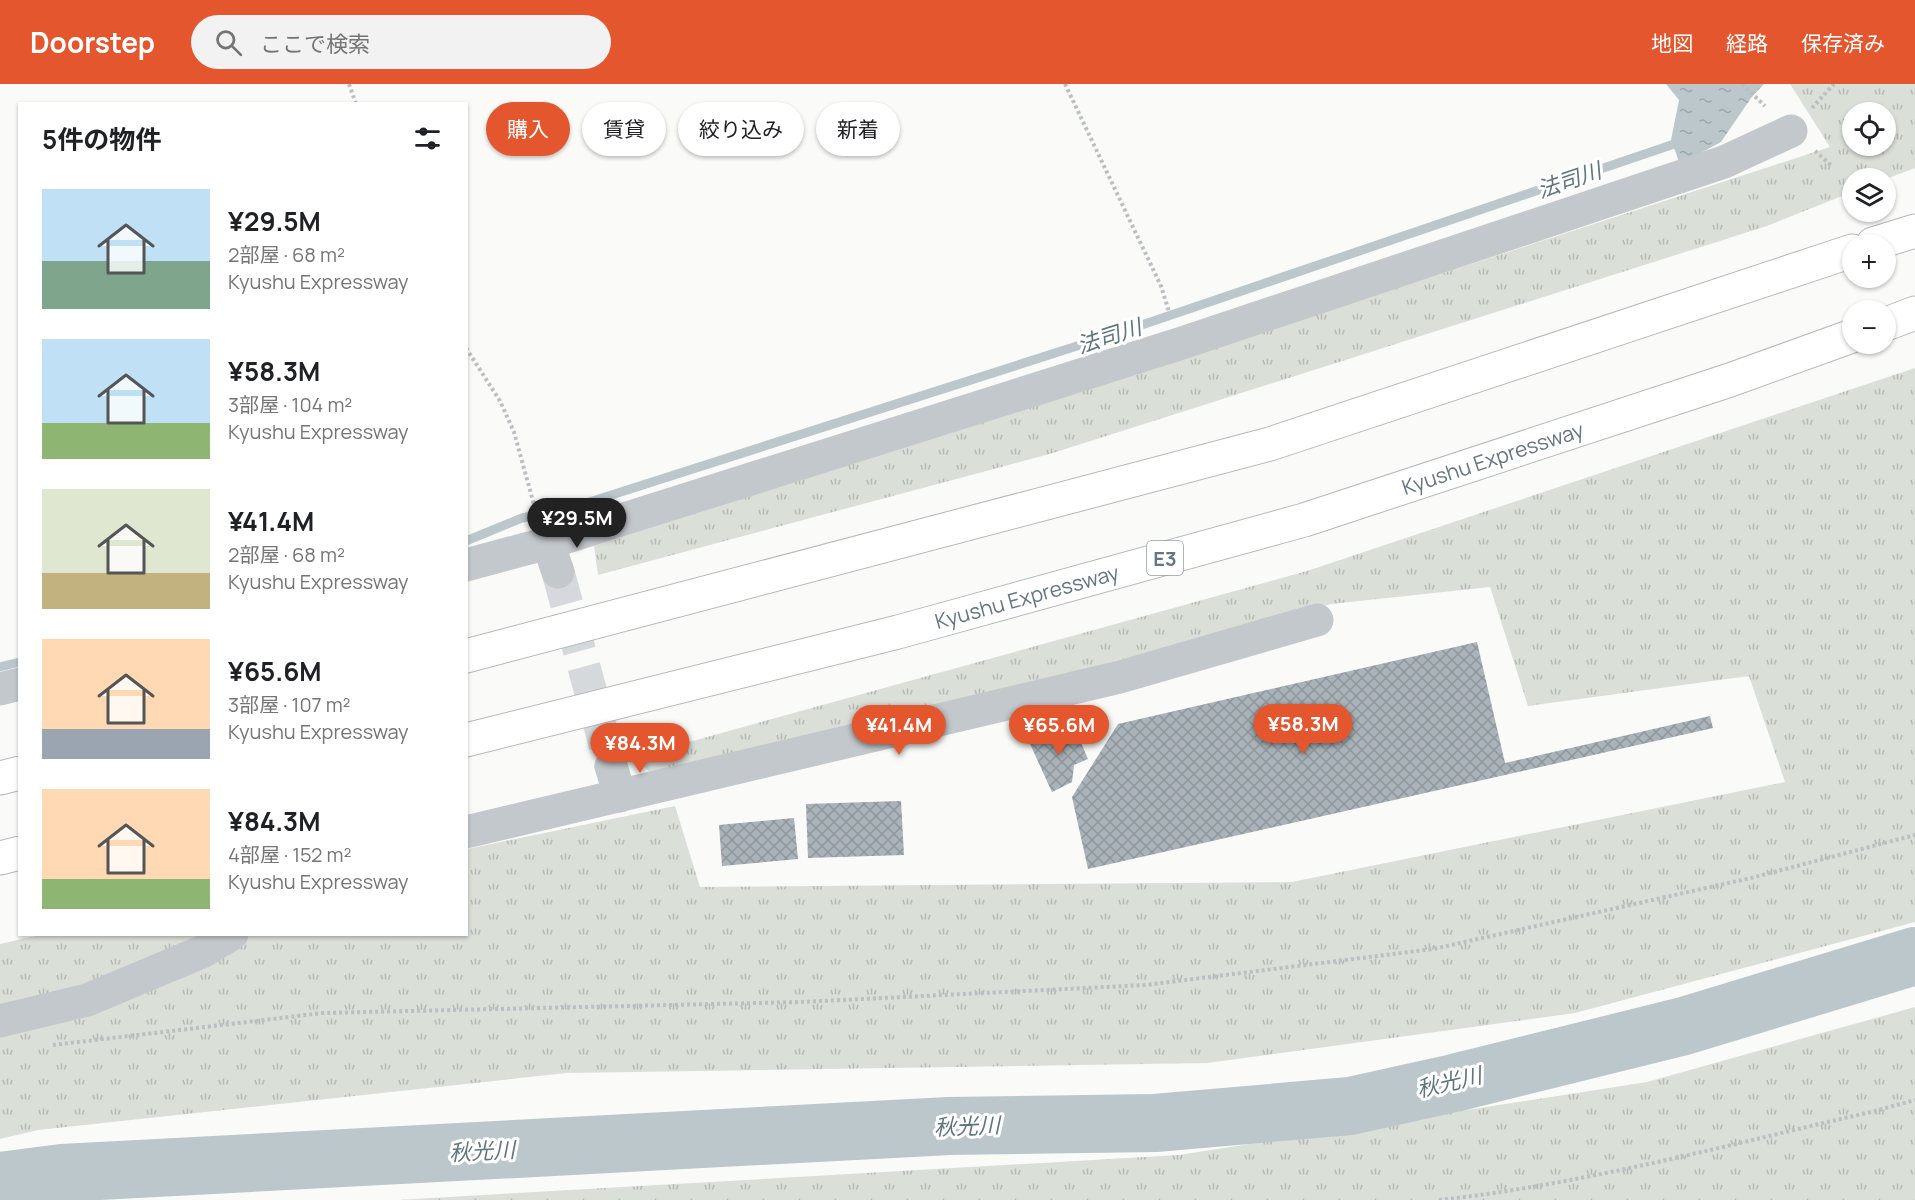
<!DOCTYPE html>
<html lang="ja">
<head>
<meta charset="utf-8">
<style>
	:root { --surface:#fff; --page:#f2f2f2; --text:#202124; --muted:#757577; --accent:#e4572e }
	body { margin:0; font-family:Manrope,"Noto Sans JP",sans-serif; background:var(--page); color:var(--text); height:100vh; display:flex; flex-direction:column; font-size:22px; white-space:nowrap }
	* { box-sizing:border-box; margin:0 }
	p { font-size:20px; color:var(--muted) }
	.icon { flex:none; width:33px; height:33px; fill:none; stroke:currentColor; stroke-width:2; stroke-linecap:round; stroke-linejoin:round }
	.map { position:relative; flex:1; overflow:hidden }
	.details { position:absolute; left:18px; top:18px; width:450px; height:834px; display:flex; flex-direction:column; background:var(--surface); border-radius:0px; box-shadow:0 2px 4px #0004 }
	.details>* { flex:none }
	.hud { position:absolute; left:486px; top:18px; width:570px; height:54px; display:flex; gap:12px }
	.fabs { position:absolute; left:1842px; top:18px; display:grid; gap:12px }
	.fabs a { display:grid; place-items:center; width:54px; height:54px; border-radius:50%; background:var(--surface); box-shadow:0 2px 4px #0004; font-size:30px }
	.price { position:absolute; translate:-50% -51px; padding:0 14px; border-radius:21px; background:var(--accent); color:#fff; font-size:20px; line-height:39px; filter:drop-shadow(0 2px 3px #0008) }
	.price::after { content:''; position:absolute; left:50%; top:36px; width:18px; height:14px; margin-left:-9px; background:inherit; clip-path:polygon(0 0,100% 0,50% 100%) }
	.price.selected { background:#222; color:#fff }
	ul { padding:0; list-style:none }
	li { display:flex; align-items:center; gap:18px; height:150px; padding:0 24px }
	li span { display:grid; place-items:center; flex:none; width:168px; height:120px; border-radius:0px; color:#555 }
	li>.icon { margin-inline-start:auto }
	span .icon { width:72px; height:72px; fill:#fffc; stroke-width:1 }
	li b { font-size:26px }
	h2 { display:flex; justify-content:space-between; align-items:center; height:72px; padding:0 24px; font-size:26px }
	.chip { padding:0 21px; border-radius:27px; background:var(--surface); box-shadow:0 2px 4px #0004; font-size:21px; line-height:54px }
	.chip.selected { background:var(--accent); color:#fff }
	header { display:flex; align-items:center; gap:36px; box-sizing:border-box; height:84px; padding:0 30px; background:var(--accent); color:#fff }
	header strong { font-size:28px }
	nav { display:flex; gap:33px; margin-inline-start:auto; font-size:21px }
	.search { width:420px; height:54px; background:var(--page); display:flex; align-items:center; gap:15px; box-sizing:border-box; padding:0 21px; border-radius:33px; color:var(--muted); font-size:22px }
	.map>svg:first-child { display:block }
	.grass { fill:url(#grass-tufts); fill-rule:evenodd }
	.water { fill:url(#water-ripples) }
	.lines { fill:none; stroke-linecap:round; stroke-linejoin:round }
	.stream { stroke:#bbc7cb; stroke-width:9 }
	.river { stroke:#bbc7cb; stroke-width:58 }
	.building { fill:url(#building-cross-hatch) }
	.minor-tunnel { stroke:#d5d9db; stroke-width:33; stroke-dasharray:33 16; stroke-linecap:butt }
	.highway-casing { stroke:#b4b9bd; stroke-width:35 }
	.path { stroke:#bbbfc2; stroke-width:4; stroke-dasharray:3 3; stroke-linecap:butt }
	.minor { stroke:#c3c8cc; stroke-width:33 }
	.highway { stroke:#fff; stroke-width:33 }
	.labels { text-anchor:middle; dominant-baseline:central; stroke-width:6; stroke-linejoin:round; paint-order:stroke }
	.shield { fill:#fff; stroke:#939fa8; stroke-width:1.5 }
	.shield-label { font-size:20px; font-weight:bold; fill:#657683 }
	.street-label { font-size:21px; fill:#657683; stroke:#fff }
	.water-label { font-size:22px; font-style:italic; fill:#60757c; stroke:#fff }
</style>
</head>
<body>
<header>
<strong>Doorstep</strong>
<div class="search"><svg class="icon" aria-label="search" viewBox="0 0 24 24"><circle cx="10" cy="10" r="6"/><path d="M15 15l6 6"/></svg>ここで検索</div>
<nav><a>地図</a><a>経路</a><a>保存済み</a></nav>
</header>
<div class="map">
<svg width="1915" height="1116" viewBox="0 0 1915 1116">
	<defs>
		<pattern id="grass-tufts" width="24" height="20" patternUnits="userSpaceOnUse" patternTransform="scale(1.5)"><rect width="24" height="20" fill="#dadfd7"/><path d="M3 7l-1-3M5 7V3M7 7l1-3M15 17l-1-3M17 17v-4M19 17l1-3" fill="none" stroke="#b4b9b4"/></pattern>
		<pattern id="water-ripples" width="26" height="14" patternUnits="userSpaceOnUse" patternTransform="scale(1.5)"><rect width="26" height="14" fill="#bbc7cb"/><path d="M2 4q2-2 4 0t4 0M15 11q2-2 4 0t4 0" fill="none" stroke="#9ca6aa"/></pattern>
		<pattern id="building-cross-hatch" width="8" height="8" patternUnits="userSpaceOnUse" patternTransform="scale(1.5)"><rect width="8" height="8" fill="#aab3b9"/><path d="M0 0l8 8M0 8l8-8" fill="none" stroke="#8e969c"/></pattern>
	</defs>
	<rect width="100%" height="100%" fill="#fafaf8"/>
	<g class="grass">
		<path d="M1790 0H1915V84L1886 95 1852 94V108L1767 142 1053 369 598 491 594 462 1183 274 1830 63ZM1852 28H1886V62H1852Z"/>
		<path d="M1915 284V838L1575 929 1207 979 567 989 38 1046 0 1055V860L44 850H466L467 765 675 722 700 803 1292 798 1785 698 1749 592 1528 622 1490 503 1331 520 659 698 635 673 1307 487Z"/>
		<path d="M1915 923V1116H397L1179 1071 1647 998Z"/>
	</g>
	<path class="water" d="M1666 0H1764L1751 14 1721 58 1680 80 1671 56 1679 16Z"/>
	<g class="lines">
		<g class="stream">
			<path d="M466 457 522 434 577 422 1124 247 1683 57"/>
			<path d="M0 583 20 578"/>
		</g>
		<path class="river" d="M0 1097 62 1089 949 1042 1155 1039 1350 1022 1454 999 1684 942 1915 872"/>
	</g>
	<g class="building">
		<path d="M1477 558 1505 679 1710 632 1713 644 1088 785 1072 713 1118 640Z"/>
		<path d="M1073 640 1088 675 1074 681 1072 698 1052 708 1030 660Z"/>
		<path d="M901 717 904 771 808 774 806 720Z"/>
		<path d="M794 734 798 775 722 782 719 741Z"/>
	</g>
	<g class="lines">
		<path class="minor-tunnel" d="M558 488 611 682"/>
		<defs>
			<g id="highway">
				<path d="M1873 160 1915 147"/>
				<path d="M1886 240 1915 229"/>
				<path d="M466 572 1270 360 1852 167"/>
				<path id="s1" d="M466 656 898 548 1304 436 1730 296 1852 252"/>
				<path d="M0 694 20 689"/>
				<path d="M0 774 20 769"/>
			</g>
		</defs>
		<use href="#highway" class="highway-casing"/>
		<g class="path">
			<path d="M349 0 356 20"/>
			<path d="M1065 0 1161 202 1169 228"/>
			<path d="M1742 0 1765 22"/>
			<path d="M1812 24 1834 0"/>
			<path d="M1815 67 1832 82"/>
			<path d="M466 264 500 317 514 348 536 428"/>
			<path d="M53 961 323 929 801 918 1146 901 1433 865 1751 794 1915 751"/>
			<path d="M1439 1116C1586 1100 1731 1060 1875 1027L1915 1016"/>
		</g>
		<g class="minor">
			<path d="M548 459 558 488"/>
			<path d="M466 481 548 459 1179 260 1724 78 1791 47"/>
			<path d="M0 605 20 600"/>
			<path d="M611 682 620 712"/>
			<path d="M466 748 1120 593 1317 536"/>
			<path d="M0 937 87 916 204 867 232 850"/>
		</g>
		<use href="#highway" class="highway"/>
	</g>
	<g class="labels">
		<rect class="shield" x="1147" y="457" width="36" height="34" rx="4.5"/>
		<g class="shield-label">
			<text x="1165" y="474">E3</text>
		</g>
		<g class="street-label">
			<text stroke="none"><textPath href="#s1" startOffset="1065">Kyushu Expressway</textPath></text>
			<text stroke="none"><textPath href="#s1" startOffset="579">Kyushu Expressway</textPath></text>
		</g>
		<g class="water-label">
			<text transform="translate(1569 96) rotate(-19)">法司川</text>
			<text transform="translate(1109 252) rotate(-18)">法司川</text>
			<text transform="translate(1449 998) rotate(-13)">秋光川</text>
			<text transform="translate(967 1042) rotate(-2)">秋光川</text>
			<text transform="translate(482 1067) rotate(-3)">秋光川</text>
		</g>
	</g>
</svg>
<div class="fabs">
<a><svg class="icon" aria-label="locate" viewBox="0 0 24 24"><circle cx="12" cy="12" r="6"/><path d="M12 2v4M12 18v4M2 12h4M18 12h4"/></svg></a>
<a><svg class="icon" aria-label="layers" viewBox="0 0 24 24"><path d="M12 4l9 5-9 5-9-5zM3 14l9 5 9-5"/></svg></a>
<a>+</a>
<a>−</a>
</div>
<b class="price selected" style="left:577px;top:465px">¥29.5M</b>
<b class="price" style="left:1303px;top:671px">¥58.3M</b>
<b class="price" style="left:899px;top:672px">¥41.4M</b>
<b class="price" style="left:1059px;top:672px">¥65.6M</b>
<b class="price" style="left:640px;top:690px">¥84.3M</b>
<div class="hud">
<a class="chip selected">購入</a>
<a class="chip">賃貸</a>
<a class="chip">絞り込み</a>
<a class="chip">新着</a>
</div>
<section class="details">
<h2>5件の物件<svg class="icon" aria-label="filters" viewBox="0 0 24 24"><path d="M4 7h16M4 17h16"/><circle cx="9" cy="7" r="2"/><circle cx="15" cy="17" r="2"/></svg></h2>
<ul>
<li><span style="background:linear-gradient(#bfe0f5 60%,#7fa58c 0)"><svg class="icon" aria-label="home" viewBox="0 0 24 24"><path d="M3 11l9-7 9 7M6 9v11h12V9"/></svg></span><div><b>¥29.5M</b><p>2部屋 · 68 m²</p><p>Kyushu Expressway</p></div></li>
<li><span style="background:linear-gradient(#bfe0f5 70%,#8fb573 0)"><svg class="icon" aria-label="home" viewBox="0 0 24 24"><path d="M3 11l9-7 9 7M6 9v11h12V9"/></svg></span><div><b>¥58.3M</b><p>3部屋 · 104 m²</p><p>Kyushu Expressway</p></div></li>
<li><span style="background:linear-gradient(#dfe7d0 70%,#c2b280 0)"><svg class="icon" aria-label="home" viewBox="0 0 24 24"><path d="M3 11l9-7 9 7M6 9v11h12V9"/></svg></span><div><b>¥41.4M</b><p>2部屋 · 68 m²</p><p>Kyushu Expressway</p></div></li>
<li><span style="background:linear-gradient(#ffd9b3 75%,#9aa5b1 0)"><svg class="icon" aria-label="home" viewBox="0 0 24 24"><path d="M3 11l9-7 9 7M6 9v11h12V9"/></svg></span><div><b>¥65.6M</b><p>3部屋 · 107 m²</p><p>Kyushu Expressway</p></div></li>
<li><span style="background:linear-gradient(#ffd9b3 75%,#8fb573 0)"><svg class="icon" aria-label="home" viewBox="0 0 24 24"><path d="M3 11l9-7 9 7M6 9v11h12V9"/></svg></span><div><b>¥84.3M</b><p>4部屋 · 152 m²</p><p>Kyushu Expressway</p></div></li>
</ul>
</section>
</div>
</body>
</html>
